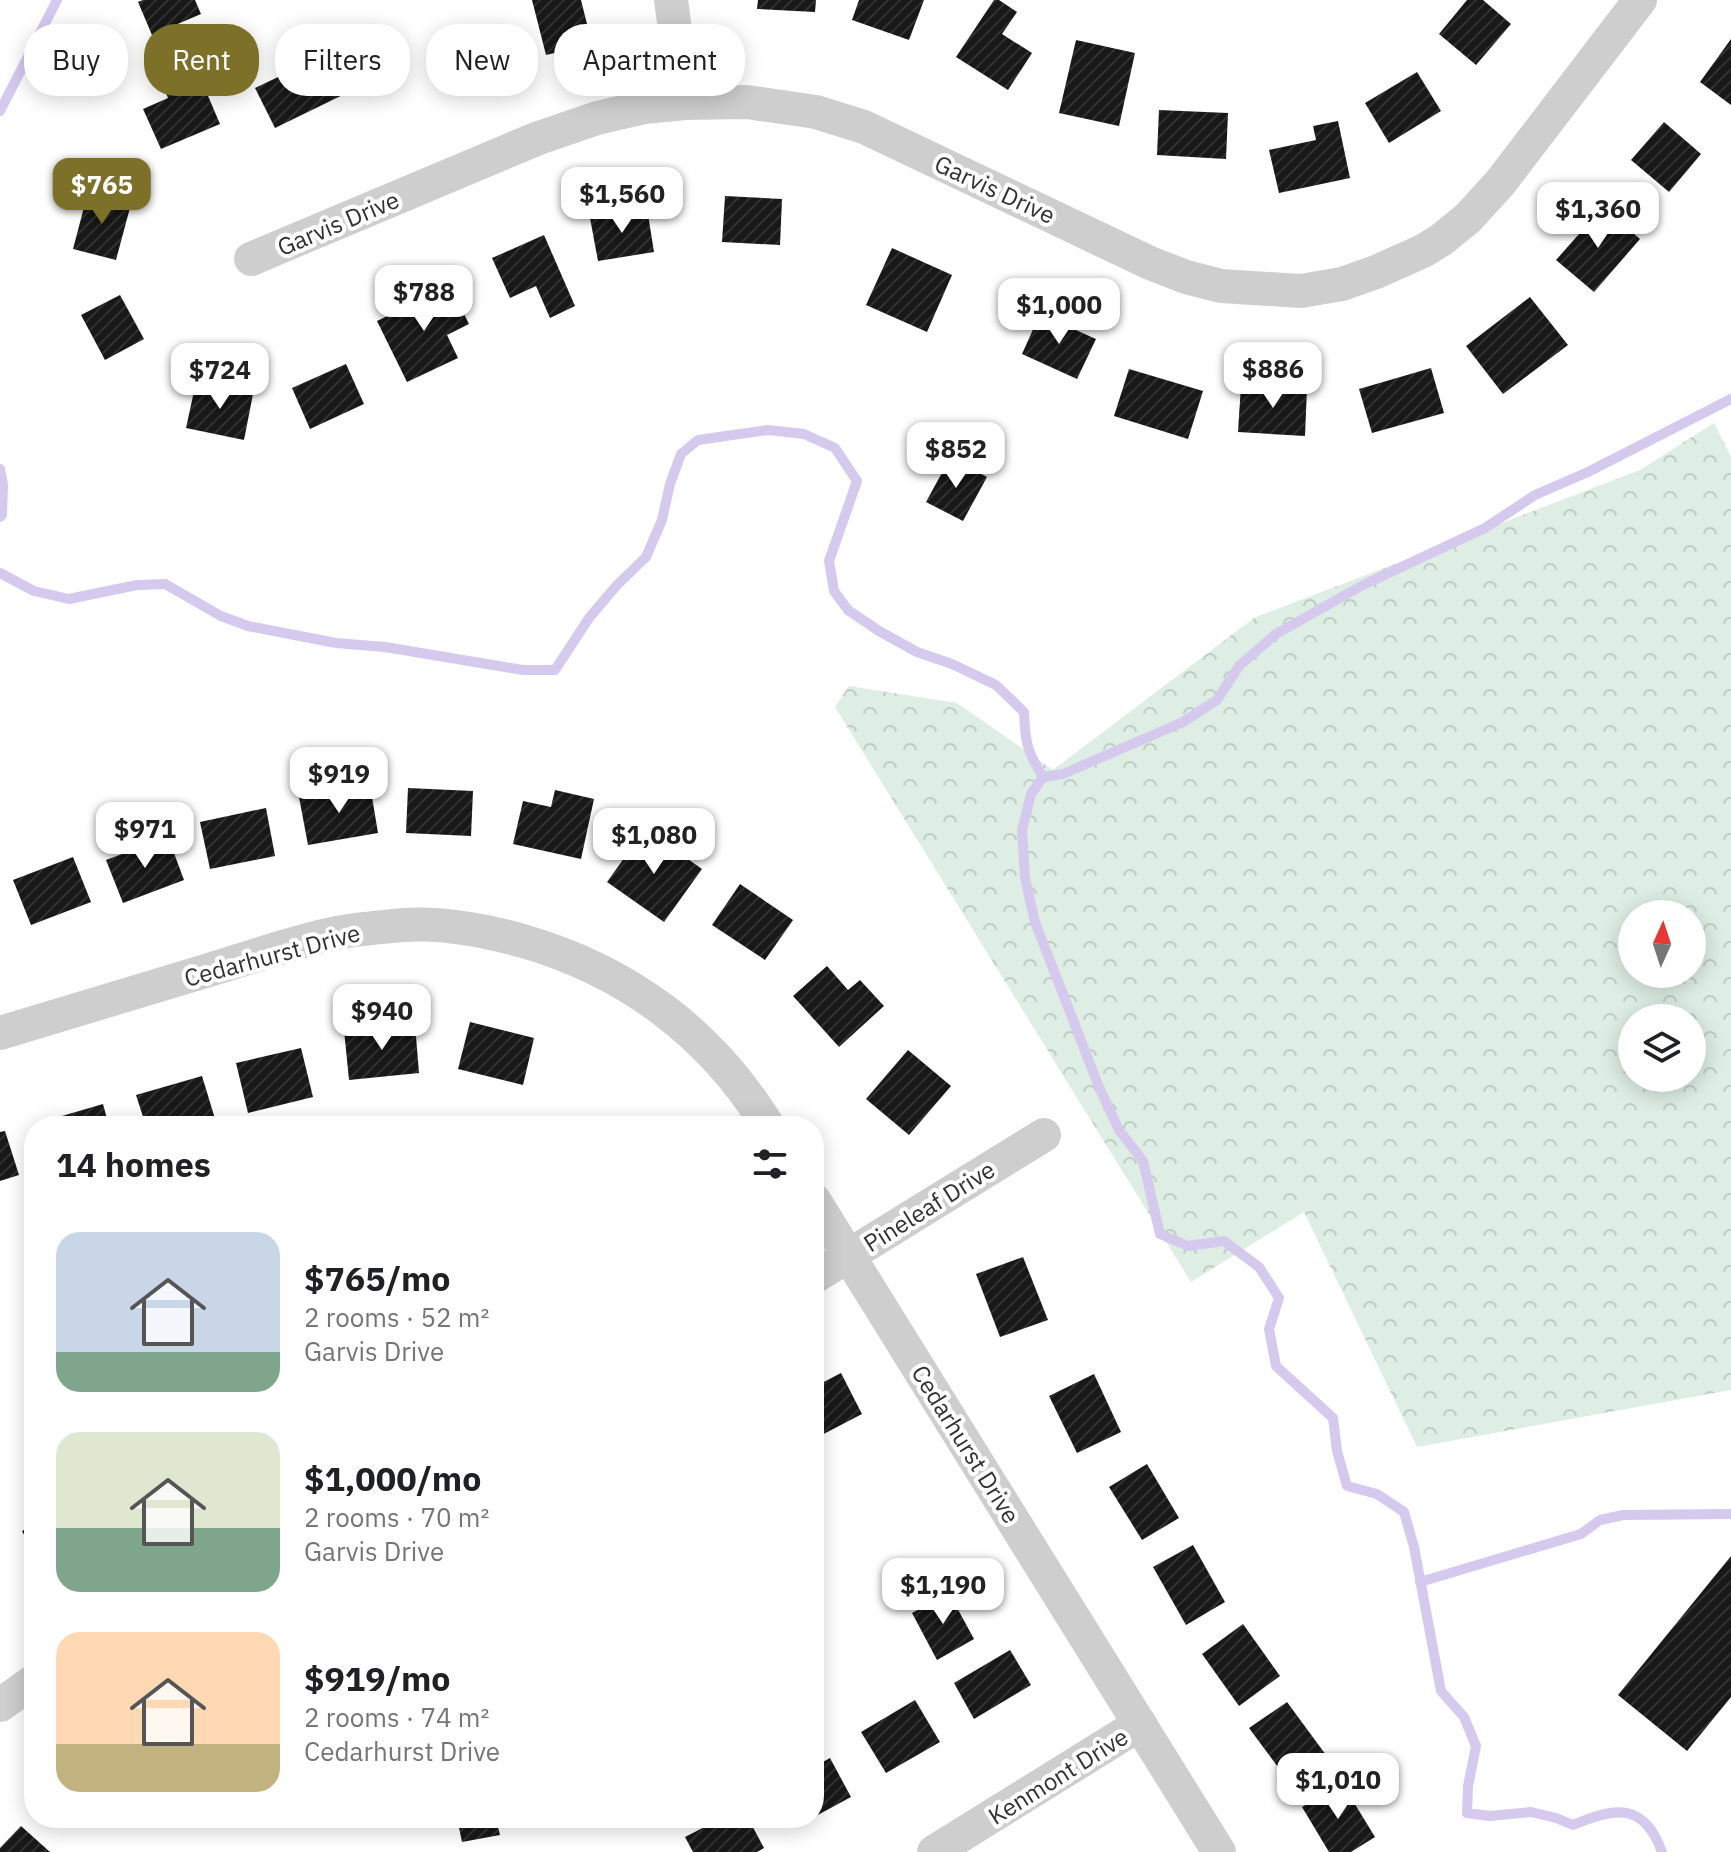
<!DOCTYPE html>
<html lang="en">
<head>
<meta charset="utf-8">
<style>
	:root { --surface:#fff; --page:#f2f2f2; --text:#202124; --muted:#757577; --accent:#7d7028 }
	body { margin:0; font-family:"IBM Plex Sans",sans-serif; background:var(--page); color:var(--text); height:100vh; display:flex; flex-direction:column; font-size:30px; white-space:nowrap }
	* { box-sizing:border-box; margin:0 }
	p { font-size:26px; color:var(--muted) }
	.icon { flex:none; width:44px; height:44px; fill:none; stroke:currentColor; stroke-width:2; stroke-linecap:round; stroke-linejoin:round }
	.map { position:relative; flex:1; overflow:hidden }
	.side { position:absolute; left:24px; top:1116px; width:800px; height:712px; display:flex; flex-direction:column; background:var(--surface); border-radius:32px; box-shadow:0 4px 20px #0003 }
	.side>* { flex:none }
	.guide { position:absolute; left:24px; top:24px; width:800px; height:72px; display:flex; gap:16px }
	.needle { width:52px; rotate:3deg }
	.controls { position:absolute; left:1618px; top:900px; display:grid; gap:16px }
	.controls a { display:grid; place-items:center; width:88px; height:88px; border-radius:50%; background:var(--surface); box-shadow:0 4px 20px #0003; font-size:40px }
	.price { position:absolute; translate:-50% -68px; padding:0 18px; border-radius:16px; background:#fff; color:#222; font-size:26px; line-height:52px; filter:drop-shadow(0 2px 4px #0008) }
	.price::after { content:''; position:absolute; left:50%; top:48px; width:24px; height:18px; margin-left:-12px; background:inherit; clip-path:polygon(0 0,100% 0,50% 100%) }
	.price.current { background:var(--accent); color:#fff }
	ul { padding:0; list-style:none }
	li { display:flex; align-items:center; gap:24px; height:200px; padding:0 32px }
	li span { display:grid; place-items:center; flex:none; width:224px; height:160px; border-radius:24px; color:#555 }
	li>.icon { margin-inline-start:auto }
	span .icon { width:96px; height:96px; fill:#fffc; stroke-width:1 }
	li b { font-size:34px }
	h2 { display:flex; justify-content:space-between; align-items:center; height:96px; padding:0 32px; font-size:34px }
	.tag { padding:0 28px; border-radius:32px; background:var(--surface); box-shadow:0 4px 20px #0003; font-size:28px; line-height:72px }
	.tag.current { background:var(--accent); color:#fff }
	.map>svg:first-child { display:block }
	.forest { fill:url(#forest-crowns); fill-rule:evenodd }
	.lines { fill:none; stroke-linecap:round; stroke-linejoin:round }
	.stream { stroke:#d5caee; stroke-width:10 }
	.building { fill:url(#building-hatch) }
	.minor { stroke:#cecece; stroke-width:34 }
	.labels { text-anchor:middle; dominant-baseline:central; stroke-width:8; stroke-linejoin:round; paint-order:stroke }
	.street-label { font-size:24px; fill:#313131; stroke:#fff }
</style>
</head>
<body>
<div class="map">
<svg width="1731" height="1852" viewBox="0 0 1731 1852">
	<defs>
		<pattern id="forest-crowns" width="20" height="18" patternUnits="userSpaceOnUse" patternTransform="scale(2)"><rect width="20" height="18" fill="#deeee4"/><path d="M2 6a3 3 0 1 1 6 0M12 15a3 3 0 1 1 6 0" fill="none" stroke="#bfcdc4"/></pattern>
		<pattern id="building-hatch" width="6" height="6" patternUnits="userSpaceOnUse" patternTransform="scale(2)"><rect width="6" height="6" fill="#181818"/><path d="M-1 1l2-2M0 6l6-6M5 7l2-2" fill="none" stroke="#313131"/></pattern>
	</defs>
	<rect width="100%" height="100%" fill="#fff"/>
	<path class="forest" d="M1714 423 1731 457V1390L1417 1447 1304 1212 1191 1282 835 707 849 686 957 703 1053 770 1254 618 1640 470ZM1632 914H1692V974H1632ZM1632 1018H1692V1078H1632Z"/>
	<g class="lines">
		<g class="stream">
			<path d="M0 111 57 0"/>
			<path d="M0 469 3 485 2 515 0 517"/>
			<path d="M0 573 34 591 69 599 137 585 165 584 221 616 248 626 336 643 385 647 523 670H555L589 618 617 585 646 557 662 520 670 484 681 454 698 440 768 430 804 434 835 448 857 481 829 561 834 591 848 610 879 631 917 652 952 664 996 685 1024 712C1025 741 1027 752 1043 777"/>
			<path d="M1420 1582 1581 1534 1600 1520 1623 1515 1731 1514"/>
			<path d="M1662 1852C1644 1802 1615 1807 1573 1825L1556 1818 1531 1812 1490 1816 1467 1813 1468 1786 1476 1746 1464 1717 1441 1691 1414 1547 1404 1512 1377 1494 1347 1486 1337 1451 1333 1418 1276 1366 1269 1329 1279 1298 1259 1267 1224 1241 1188 1246 1160 1234 1143 1161 1119 1130 1099 1087 1035 922 1025 878 1022 830 1031 794 1043 777 1063 774 1183 722 1217 700 1239 666 1276 634 1363 585 1485 528 1535 495 1588 472 1731 399"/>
		</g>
	</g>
	<g class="building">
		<path d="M143 0H195L201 14 152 35 138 2Z"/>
		<path d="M532 0H581L592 44 546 55Z"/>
		<path d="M758 0H816L815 12 757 9Z"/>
		<path d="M859 0H924L909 40 852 20Z"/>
		<path d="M994 0H999L1017 12 1002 34 1032 53 1008 90 956 57Z"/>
		<path d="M1467 0H1483L1511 24 1476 65 1439 34Z"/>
		<path d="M1731 39V105L1700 82Z"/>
		<path d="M1076 40 1135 53 1119 126 1059 113Z"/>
		<path d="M188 49 220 124 161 149 143 109 168 98 153 64Z"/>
		<path d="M337 49 357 88 275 128 255 88Z"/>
		<path d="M1417 72 1441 111 1389 143 1365 103Z"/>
		<path d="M1159 110 1228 113 1226 159 1157 155Z"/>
		<path d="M1338 121 1350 178 1279 193 1269 150 1316 140 1313 126Z"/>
		<path d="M1664 122 1701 154 1669 192 1631 160Z"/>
		<path d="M88 192 131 204 116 260 73 249Z"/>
		<path d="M725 196 782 199 780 245 722 242Z"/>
		<path d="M1603 207 1640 239 1594 292 1556 260Z"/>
		<path d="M647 208 654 252 598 261 590 218Z"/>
		<path d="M544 235 575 306 550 318 536 286 510 298 492 258Z"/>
		<path d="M892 248 952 275 927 332 866 305Z"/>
		<path d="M450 286 469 324 447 335 458 358 407 382 377 321Z"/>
		<path d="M120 295 144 339 105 360 81 315Z"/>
		<path d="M1530 297 1568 345 1503 394 1466 346Z"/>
		<path d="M1040 314 1096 339 1077 379 1022 354Z"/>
		<path d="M346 364 364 404 310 429 292 388Z"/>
		<path d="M1431 368 1444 413 1372 433 1359 389Z"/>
		<path d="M1129 369 1203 391 1188 439 1114 416Z"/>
		<path d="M196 382 253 394 244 440 186 428Z"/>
		<path d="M1241 385 1307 388 1305 436 1238 432Z"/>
		<path d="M950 458 987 477 963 521 926 502Z"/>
		<path d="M370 785 378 833 308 845 299 797Z"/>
		<path d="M408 788 473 791 471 836 406 833Z"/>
		<path d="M555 790 594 799 581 859 513 844 523 801 551 807Z"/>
		<path d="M266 808 275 856 210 869 200 822Z"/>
		<path d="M645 829 702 869 664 922 607 882Z"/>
		<path d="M168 837 184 880 123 903 106 860Z"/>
		<path d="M73 857 91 902 31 925 13 880Z"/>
		<path d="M740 884 793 920 765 960 712 925Z"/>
		<path d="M827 966 848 990 860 980 884 1006 839 1047 793 996Z"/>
		<path d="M470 1022 534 1038 523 1085 458 1069Z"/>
		<path d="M415 1024 419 1073 349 1080 344 1030Z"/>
		<path d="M301 1048 313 1097 248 1113 236 1063Z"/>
		<path d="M908 1050 951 1086 909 1135 866 1099Z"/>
		<path d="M202 1076 216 1122 202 1126H146L136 1095Z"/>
		<path d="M103 1104 109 1126H39L38 1123Z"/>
		<path d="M5 1131 19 1175 0 1181V1132Z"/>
		<path d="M1023 1257 1048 1320 1000 1337 976 1274Z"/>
		<path d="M841 1373 862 1414 814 1439V1387Z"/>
		<path d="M1094 1374 1121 1432 1077 1453 1049 1396Z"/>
		<path d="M1147 1464 1179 1518 1142 1540 1109 1487Z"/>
		<path d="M34 1525V1553L22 1531Z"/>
		<path d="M1193 1545 1225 1602 1186 1625 1153 1567Z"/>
		<path d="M1731 1556V1697L1687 1751 1618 1695Z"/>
		<path d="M949 1593 974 1639 937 1660 912 1613Z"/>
		<path d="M1243 1624 1280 1676 1239 1706 1202 1654Z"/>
		<path d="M1010 1650 1031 1685 974 1719 954 1683Z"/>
		<path d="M915 1700 940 1742 886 1773 861 1732Z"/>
		<path d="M1287 1702 1326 1755 1289 1782 1249 1728Z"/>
		<path d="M830 1758 851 1797 814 1817V1767Z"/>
		<path d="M1342 1783 1375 1837 1351 1852H1329L1302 1807Z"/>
		<path d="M457 1818H496L500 1835 462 1842Z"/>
		<path d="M722 1818H748L764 1848 757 1852H693L685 1837Z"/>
		<path d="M21 1826 50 1852H0V1848Z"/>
	</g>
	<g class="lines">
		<g class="minor">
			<path d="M671 0 685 103"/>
			<path d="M251 259 536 139 597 118 645 107 685 103 747 102 816 112 864 127 1150 263 1186 277 1221 286 1301 291 1342 284 1376 272 1423 251 1441 240 1468 218 1500 183 1640 0"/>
			<path d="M0 1033C70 1012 139 991 209 970 251 957 294 942 337 933 358 929 382 927 403 925 444 922 484 930 523 941 627 971 711 1033 768 1126"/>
			<path d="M814 1200 1219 1852"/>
			<path d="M814 1277 1044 1135"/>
			<path d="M0 1705 34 1681"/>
			<path d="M934 1852 1140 1724"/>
		</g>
	</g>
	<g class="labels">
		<g class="street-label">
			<text transform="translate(995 189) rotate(25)">Garvis Drive</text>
			<text transform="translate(338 223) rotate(-23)">Garvis Drive</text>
			<text transform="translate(272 955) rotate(-15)">Cedarhurst Drive</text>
			<text transform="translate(929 1206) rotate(-32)">Pineleaf Drive</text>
			<text transform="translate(966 1444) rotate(58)">Cedarhurst Drive</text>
			<text transform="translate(1058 1776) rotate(-32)">Kenmont Drive</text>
		</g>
	</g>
</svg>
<div class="controls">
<a><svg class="needle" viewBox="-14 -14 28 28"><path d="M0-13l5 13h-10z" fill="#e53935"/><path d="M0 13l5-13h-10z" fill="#757577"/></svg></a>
<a><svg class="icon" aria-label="layers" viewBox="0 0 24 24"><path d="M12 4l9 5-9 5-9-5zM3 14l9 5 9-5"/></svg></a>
</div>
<b class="price current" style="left:102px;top:226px">$765</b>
<b class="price" style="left:622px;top:235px">$1,560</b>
<b class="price" style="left:1598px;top:250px">$1,360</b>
<b class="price" style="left:424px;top:333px">$788</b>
<b class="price" style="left:1059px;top:346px">$1,000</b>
<b class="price" style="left:1273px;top:410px">$886</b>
<b class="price" style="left:220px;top:411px">$724</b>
<b class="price" style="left:956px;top:490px">$852</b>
<b class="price" style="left:339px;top:815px">$919</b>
<b class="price" style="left:145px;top:870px">$971</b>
<b class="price" style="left:654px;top:876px">$1,080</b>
<b class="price" style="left:382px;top:1052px">$940</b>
<b class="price" style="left:943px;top:1626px">$1,190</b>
<b class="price" style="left:1338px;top:1821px">$1,010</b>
<div class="guide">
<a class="tag">Buy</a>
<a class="tag current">Rent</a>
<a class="tag">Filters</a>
<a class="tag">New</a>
<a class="tag">Apartment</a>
</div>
<section class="side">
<h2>14 homes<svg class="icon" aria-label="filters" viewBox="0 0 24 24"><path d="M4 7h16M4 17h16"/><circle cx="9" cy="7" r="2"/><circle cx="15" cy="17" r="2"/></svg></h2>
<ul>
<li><span style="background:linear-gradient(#c9d6e8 75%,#7fa58c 0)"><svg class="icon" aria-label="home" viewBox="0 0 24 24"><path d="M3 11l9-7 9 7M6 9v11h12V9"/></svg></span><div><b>$765/mo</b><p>2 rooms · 52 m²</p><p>Garvis Drive</p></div></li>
<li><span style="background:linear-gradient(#dfe7d0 60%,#7fa58c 0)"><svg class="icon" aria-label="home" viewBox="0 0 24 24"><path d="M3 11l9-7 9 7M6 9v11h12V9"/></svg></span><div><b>$1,000/mo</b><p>2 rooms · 70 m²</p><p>Garvis Drive</p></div></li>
<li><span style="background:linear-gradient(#ffd9b3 70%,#c2b280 0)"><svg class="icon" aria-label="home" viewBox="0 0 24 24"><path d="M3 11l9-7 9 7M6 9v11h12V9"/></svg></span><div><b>$919/mo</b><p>2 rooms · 74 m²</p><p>Cedarhurst Drive</p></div></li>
</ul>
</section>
</div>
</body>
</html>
